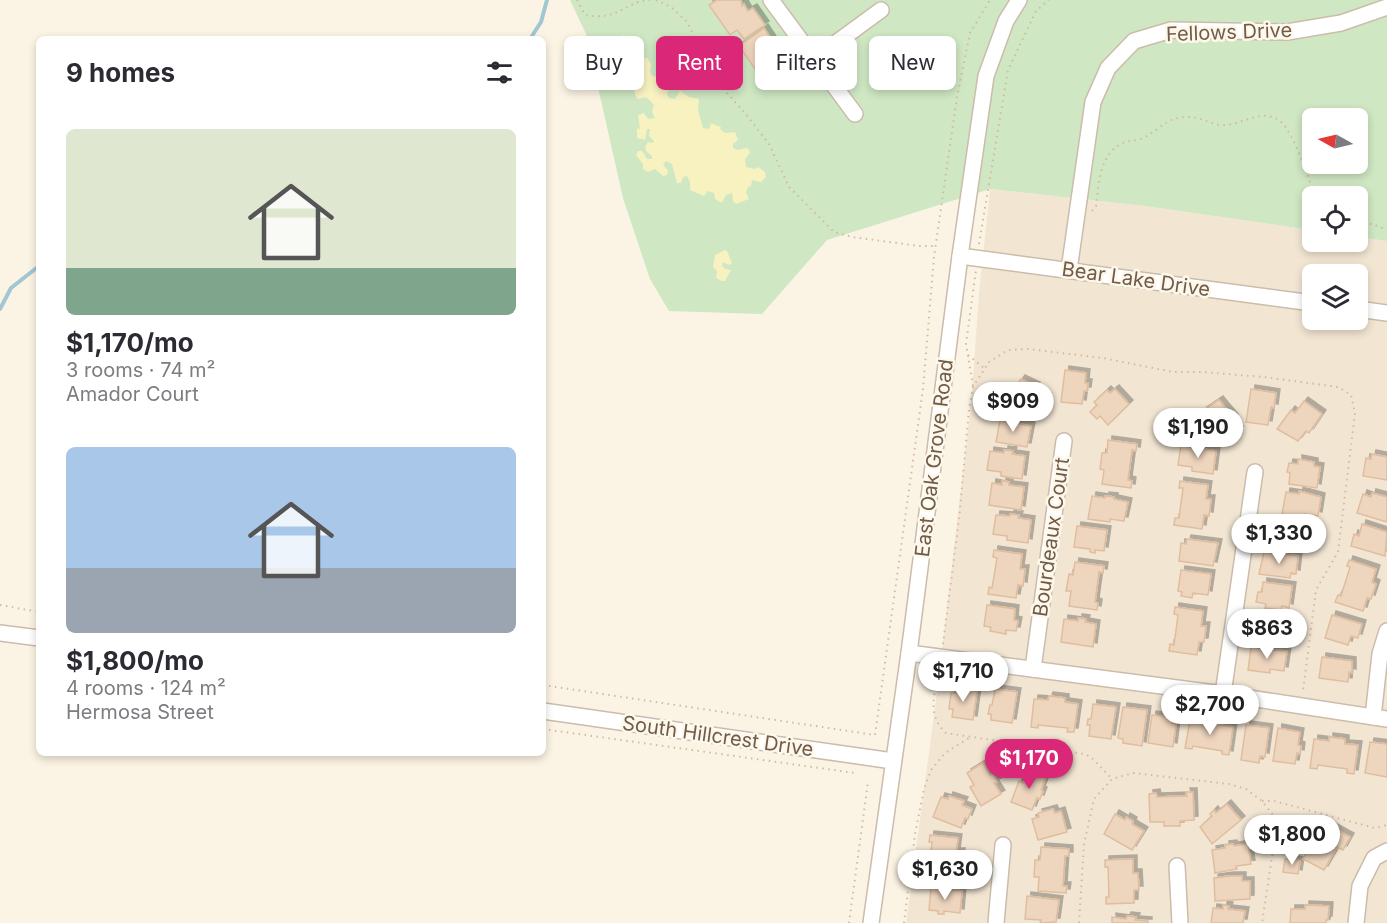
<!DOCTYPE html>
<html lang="en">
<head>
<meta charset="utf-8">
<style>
	:root { --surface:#fff; --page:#f2f2f3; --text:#2b2b33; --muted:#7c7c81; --accent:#db2777 }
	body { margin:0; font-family:Inter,sans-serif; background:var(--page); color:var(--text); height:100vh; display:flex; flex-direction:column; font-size:22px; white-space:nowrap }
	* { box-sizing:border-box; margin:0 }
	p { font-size:20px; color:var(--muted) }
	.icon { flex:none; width:33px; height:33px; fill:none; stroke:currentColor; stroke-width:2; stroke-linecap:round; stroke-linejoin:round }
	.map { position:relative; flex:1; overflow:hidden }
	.drawer { position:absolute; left:36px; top:36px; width:510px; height:720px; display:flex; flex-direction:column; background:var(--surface); border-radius:9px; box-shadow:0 3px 9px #0003 }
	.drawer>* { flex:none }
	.guide { position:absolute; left:564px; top:36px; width:570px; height:54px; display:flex; gap:12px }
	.needle { width:39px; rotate:278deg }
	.buttons { position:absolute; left:1302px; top:108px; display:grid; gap:12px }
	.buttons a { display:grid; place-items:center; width:66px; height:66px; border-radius:9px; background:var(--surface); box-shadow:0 3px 9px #0003; font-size:30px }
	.price { position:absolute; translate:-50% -51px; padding:0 14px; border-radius:21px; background:#fff; color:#222; font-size:20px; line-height:39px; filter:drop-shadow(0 2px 3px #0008) }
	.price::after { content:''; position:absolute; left:50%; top:36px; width:18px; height:14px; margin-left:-9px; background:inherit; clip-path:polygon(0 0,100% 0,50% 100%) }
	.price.selected { background:var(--accent); color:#fff }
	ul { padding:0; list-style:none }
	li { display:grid; align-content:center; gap:12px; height:318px; padding:0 30px }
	li span { display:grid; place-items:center; height:186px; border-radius:9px; color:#555 }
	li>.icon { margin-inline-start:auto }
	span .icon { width:108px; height:108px; fill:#fffc; stroke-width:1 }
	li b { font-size:26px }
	h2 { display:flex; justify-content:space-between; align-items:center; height:72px; padding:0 30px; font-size:26px }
	.chip { padding:0 21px; border-radius:9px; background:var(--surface); box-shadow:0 3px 9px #0003; font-size:21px; line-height:54px }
	.chip.selected { background:var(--accent); color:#fff }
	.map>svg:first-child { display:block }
	.residential { fill:#f2e6d3; fill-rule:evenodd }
	.green { fill:#cfe7c3; fill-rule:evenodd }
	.sand { fill:#f8f1c0 }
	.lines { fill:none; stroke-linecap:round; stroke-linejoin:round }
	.stream { stroke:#a1c7d4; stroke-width:4 }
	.building { fill:#eed5bd; stroke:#e0bd9f; stroke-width:1.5; filter:url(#shadow) }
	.minor-casing { stroke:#cbbcab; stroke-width:18 }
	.path { stroke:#d3b9a1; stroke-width:2; stroke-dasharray:1.5 4.5; stroke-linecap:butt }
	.minor { stroke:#fff; stroke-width:15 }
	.labels { text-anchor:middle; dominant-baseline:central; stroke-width:5; stroke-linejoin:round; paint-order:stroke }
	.street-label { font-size:20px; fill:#715c4b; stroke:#fef8ea }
</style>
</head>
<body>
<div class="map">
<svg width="1387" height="923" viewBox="0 0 1387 923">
	<defs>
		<filter id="shadow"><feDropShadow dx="4" dy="-4" stdDeviation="0" flood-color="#0004"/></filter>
	</defs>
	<rect width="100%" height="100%" fill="#fbf4e4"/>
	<path class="residential" d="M990 189 1145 206 1312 230V242H1358V237L1387 241V923H906L935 708 971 404 979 294ZM1312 274H1358V320H1312Z"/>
	<path class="green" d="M570 0H1387V241L1358 237V196H1312V230L1145 206 990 189 827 240 762 314 669 311 650 279 623 198 586 34ZM1312 118H1358V164H1312Z"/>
	<g class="sand">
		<path d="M623 35 625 36 636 55 639 58H647L651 64 650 72 652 76C660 77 666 77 671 85L667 94 669 98 675 99 680 91 689 97 699 99 698 110 703 128 709 129 711 123 721 127 720 129 725 133 735 132 738 140 733 144V148L738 150 747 148 749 150 750 153 745 159 746 167 755 169 758 167 765 172 766 177 761 182 752 180 751 186 748 187 746 192 749 199 736 204 733 201 732 193 726 195 722 203 715 199 714 193 708 191 704 196 690 190V182L687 176 683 177 681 183H677L672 164 666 161 663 165 668 170 667 175 663 176 655 169 648 172 643 169V164L636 155 638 151H642L647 159H652V156L647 152 645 147 648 142 652 143 654 141 649 136 650 129H647L645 140 637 138V128L640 129 638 115 644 113 648 119 655 118 652 112 654 105 646 97 638 99C629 89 642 79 637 65L627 61 624 43 620 40Z"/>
		<path d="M725 250 727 251 732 263 729 265 723 262 722 266 725 269 731 270 725 281H722L716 278 717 271 713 267 715 255Z"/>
	</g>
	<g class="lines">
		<g class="stream">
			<path d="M530 39 541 22 547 0"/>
			<path d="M0 309 11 288 39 266"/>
		</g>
	</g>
	<g class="building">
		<path d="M717 0H741L742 6 744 4 748 11 753 8 765 25 744 39 737 30 730 35 709 5Z"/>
		<path d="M764 28 772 40 769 42 771 47 773 45 778 52 782 49 794 66 774 80 767 70 760 76 739 46Z"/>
		<path d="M1065 370 1086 373 1085 383H1088L1087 391H1084L1082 404 1061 402Z"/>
		<path d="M1021 379 1036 386 1034 389 1047 397 1035 416 1008 398Z"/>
		<path d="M1115 389 1129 404 1108 425 1100 416 1097 419 1090 412 1097 405 1094 402 1107 390 1110 393Z"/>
		<path d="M1251 389 1276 393 1274 408 1271 407 1268 425 1246 422Z"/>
		<path d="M1219 400 1234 418 1232 420 1239 430 1220 443 1208 425 1211 423 1203 411Z"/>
		<path d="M1304 401 1322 414 1309 433 1306 431 1298 441 1277 429 1291 410 1295 413Z"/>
		<path d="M1010 419 1017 420 1016 423 1031 426 1027 447 996 442 1000 420 1010 422Z"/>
		<path d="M1108 440 1137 444 1136 451 1132 450 1128 480 1132 481 1131 488 1102 484 1104 470 1100 469 1102 453H1107Z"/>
		<path d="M1181 445 1195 448V445L1204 446V449L1216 451 1213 474 1192 471V467L1178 465Z"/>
		<path d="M1004 450 1013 451 1012 454 1025 456 1022 479 1001 476V472L987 470 990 451 1004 453Z"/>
		<path d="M1372 454 1387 457V480L1363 476 1366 458 1371 459Z"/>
		<path d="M1298 459 1314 462V466L1320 467 1317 488 1289 484 1290 473 1287 472 1289 463 1298 464Z"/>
		<path d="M1002 481 1009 482V485L1024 487 1021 510 989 505 992 483 1002 485Z"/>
		<path d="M1180 481 1208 485 1206 499H1211L1209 516 1204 515 1202 529 1174 525 1175 518H1179L1183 488H1179Z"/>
		<path d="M1299 491 1321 497 1318 516 1304 514V518L1282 514 1286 492 1299 494Z"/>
		<path d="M1372 493 1387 497V496V522L1357 513 1363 494 1371 497Z"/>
		<path d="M1092 496 1105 498V496L1114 497V499L1128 502 1124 521 1110 519V522L1088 519Z"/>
		<path d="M1010 514 1019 515 1018 518 1031 520 1028 543 1007 540V536L993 534 996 515 1010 516Z"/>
		<path d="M1293 522 1302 523V526L1316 528 1313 547 1299 545 1298 549 1277 546 1280 523 1293 525Z"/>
		<path d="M1362 524 1387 532 1385 556 1351 546 1354 534 1359 536Z"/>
		<path d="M1077 526 1107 530 1104 551 1095 550V553L1090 552V549L1074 547Z"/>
		<path d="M1187 539 1218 543 1213 566 1179 561 1181 543 1186 544Z"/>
		<path d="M994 550 1022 554 1020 569H1025L1023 586 1018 585 1016 598 988 594 989 587 992 588 997 558 993 557Z"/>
		<path d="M1264 552 1298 556 1296 574 1291 573 1290 578 1259 574Z"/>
		<path d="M1349 560 1376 569 1372 582 1376 584 1371 599 1367 598 1363 611 1335 602 1338 595 1341 596 1350 567 1347 566Z"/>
		<path d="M1075 562 1104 566 1103 573 1099 572 1095 602 1098 603 1097 610 1069 606 1071 591H1066L1069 574 1073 575Z"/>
		<path d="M1181 570 1211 574 1208 595 1193 593 1192 598 1181 596 1182 592 1178 591Z"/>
		<path d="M1263 582 1292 586 1289 608 1282 606 1281 610 1265 608 1266 604 1256 602 1258 592H1262Z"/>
		<path d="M987 605 1015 609 1014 620 1018 621 1016 631 1006 630V634L990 631 991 627 984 626Z"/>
		<path d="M1175 607 1203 611 1201 626H1206L1204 642H1199L1197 655 1169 651 1170 644 1174 645 1178 615 1174 614Z"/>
		<path d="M1268 613 1277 615 1276 617 1290 619 1288 638 1273 636V640L1251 637 1255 614 1268 616Z"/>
		<path d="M1332 615 1362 624 1358 638 1351 636 1348 645 1325 638Z"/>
		<path d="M1078 618 1086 619 1085 622 1096 624 1093 647 1061 642 1064 619 1078 621Z"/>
		<path d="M1264 646 1273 647V650L1287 651 1284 671 1270 669V673L1248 670 1251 647 1264 649Z"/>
		<path d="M1322 657 1352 661V673L1349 672 1348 682 1319 678Z"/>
		<path d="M957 684 966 685V690L977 691 973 720 952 717 953 709H949L951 693H956Z"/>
		<path d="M995 689 1017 692 1012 723 991 720V714H988L990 705H992Z"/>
		<path d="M1049 696 1065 698V702L1078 704 1074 732H1067L1068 728 1038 725V728L1031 727 1034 699 1048 700Z"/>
		<path d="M1093 704 1116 707 1111 739 1089 736 1090 725H1087L1088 719H1091Z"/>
		<path d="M1123 707 1147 710 1142 746 1123 743V739L1118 738Z"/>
		<path d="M1152 715 1173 718 1172 723 1176 724 1173 747 1148 743Z"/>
		<path d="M1205 718 1221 720 1220 725 1233 727 1229 755 1222 754V751L1193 746 1192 749 1185 748 1190 720 1204 722Z"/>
		<path d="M1246 725 1269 728 1265 757 1260 756 1259 763 1241 760Z"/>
		<path d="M1278 728 1300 732 1298 745 1301 746 1300 754 1297 753 1295 764 1273 761Z"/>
		<path d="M1329 737 1345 739V744L1358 745 1354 774 1347 773V769L1318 765 1317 769 1310 768 1314 739 1329 741Z"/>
		<path d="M1370 742 1387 744V777L1365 773Z"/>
		<path d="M983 763 990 775 993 774 997 782 994 783 1001 794 981 806 970 787 974 785 967 773Z"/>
		<path d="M1028 770 1046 777 1041 790 1043 791 1040 799 1037 798 1032 810 1011 802 1019 781 1023 783Z"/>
		<path d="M1186 792H1193L1194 820 1180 821V826H1164V822H1150L1149 794 1156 793 1157 797 1187 796Z"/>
		<path d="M949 796 964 801 962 805 972 809 968 819 965 818 961 828 933 817 941 797 948 799Z"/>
		<path d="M1227 804 1241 820 1212 844 1200 827 1212 816 1210 814 1214 810 1216 813Z"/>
		<path d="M1053 809 1055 813 1061 811 1067 832 1038 840 1032 819 1039 817 1038 813Z"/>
		<path d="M1115 814 1125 820 1126 817 1133 821 1132 824 1144 831 1132 850 1104 834Z"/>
		<path d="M1326 824 1350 837 1343 850 1337 847 1324 870 1303 859 1312 842 1315 844Z"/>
		<path d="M930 835 958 838 956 852H961L959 869 955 868 953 882 925 879 926 871 929 872 932 842H929Z"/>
		<path d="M1233 844 1234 846 1248 844 1251 864 1236 866 1237 869 1215 873 1212 850 1225 848V845Z"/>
		<path d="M1041 847 1069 849V856H1065L1063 886H1067L1066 893 1038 891 1039 877H1034L1035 860H1040Z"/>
		<path d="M1133 859V873H1138L1139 890H1134V903L1106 904V897H1109L1108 867H1105V860Z"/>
		<path d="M1285 859 1300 861 1298 874 1283 872Z"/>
		<path d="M1230 876H1242V881H1250V899L1215 901 1214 878Z"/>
		<path d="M931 888 962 891 960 913 944 911V914H938V911L929 910Z"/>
		<path d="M1027 896 1059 900 1056 922 1040 923 1041 920 1025 919Z"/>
		<path d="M1223 905 1229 906 1228 909 1245 911 1243 923H1211L1213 908 1223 909Z"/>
		<path d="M1305 905 1329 906 1328 920H1326V923H1290L1291 909H1305Z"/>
		<path d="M1127 916 1136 917 1135 920 1148 921V923H1112V917L1126 919Z"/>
	</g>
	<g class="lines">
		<defs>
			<g id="minor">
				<path d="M771 0 855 114"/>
				<path d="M814 59 881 10"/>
				<path d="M960 256 1312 303"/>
				<path d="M1069 270 1093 102 1108 68 1134 41 1171 30 1287 32 1341 23 1387 7"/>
				<path d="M1358 309 1387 313"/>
				<path d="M0 633 39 638"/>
				<path d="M909 653 1223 694 1387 719"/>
				<path d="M1033 669 1064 441"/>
				<path d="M1223 694 1255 472"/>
				<path d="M543 711 893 761"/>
				<path d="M1373 717 1380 654 1387 631"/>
				<path d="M1177 866 1180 923"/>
				<path d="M871 923 909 653 960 256 986 76 1006 21 1019 0"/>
				<path d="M996 923 1003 845"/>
				<path d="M1356 923 1360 886 1374 858 1387 851"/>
			</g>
		</defs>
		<use href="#minor" class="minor-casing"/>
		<g class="path">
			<path d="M577 0 585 15C621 21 622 2 650 0"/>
			<path d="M656 0 671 7 687 22 718 83 745 113 769 144 789 187 834 232 852 237 919 246H934"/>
			<path d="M1092 211 1096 206C1099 184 1099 154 1123 143 1130 140 1139 141 1145 137 1163 127 1167 117 1189 117 1202 117 1213 126 1225 125 1244 124 1263 107 1281 122 1294 133 1309 180 1315 196"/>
			<path d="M1358 222 1372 224 1387 230"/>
			<path d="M979 244 1008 70 1036 11 1049 0"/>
			<path d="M968 355 984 368"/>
			<path d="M973 386 966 344 976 270"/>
			<path d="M0 605 39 612"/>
			<path d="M943 644 959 520 969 409 973 387 989 362 1008 350 1028 349 1103 358 1173 372H1202L1264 377 1338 387 1351 395 1355 413 1338 552 1316 590 1303 691"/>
			<path d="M939 670C935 694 926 715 946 733L1085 754 1092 758 1112 779"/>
			<path d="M543 685 875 735 923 389 934 257 957 97 970 33 990 0"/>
			<path d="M543 729 855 773"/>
			<path d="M1262 801H1274L1375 828 1387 825"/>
			<path d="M849 923 868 782"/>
			<path d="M904 923 915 834 924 789 931 770 945 753 969 738"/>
			<path d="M1079 923 1084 844 1094 799 1112 779 1133 773 1229 784 1246 789 1262 801 1273 815 1276 830 1262 923"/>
		</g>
		<use href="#minor" class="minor"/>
	</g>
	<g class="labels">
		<g class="street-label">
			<text transform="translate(1229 32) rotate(-2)">Fellows Drive</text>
			<text transform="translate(1136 279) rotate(8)">Bear Lake Drive</text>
			<text transform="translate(934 458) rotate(-83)">East Oak Grove Road</text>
			<text transform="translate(1051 537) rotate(-82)">Bourdeaux Court</text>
			<text transform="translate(718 736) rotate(8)">South Hillcrest Drive</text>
		</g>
	</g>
</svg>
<div class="buttons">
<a><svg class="needle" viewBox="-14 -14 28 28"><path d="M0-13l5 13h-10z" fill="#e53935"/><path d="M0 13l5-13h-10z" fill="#7c7c81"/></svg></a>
<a><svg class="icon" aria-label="locate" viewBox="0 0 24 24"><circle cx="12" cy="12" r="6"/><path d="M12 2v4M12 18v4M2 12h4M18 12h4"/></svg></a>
<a><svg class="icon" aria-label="layers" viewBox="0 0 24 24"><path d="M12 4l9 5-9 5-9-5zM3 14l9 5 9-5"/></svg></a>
</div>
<b class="price" style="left:1013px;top:433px">$909</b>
<b class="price" style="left:1198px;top:459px">$1,190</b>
<b class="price" style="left:1279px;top:565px">$1,330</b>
<b class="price" style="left:1267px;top:660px">$863</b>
<b class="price" style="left:963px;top:703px">$1,710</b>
<b class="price" style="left:1210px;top:736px">$2,700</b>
<b class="price selected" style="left:1029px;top:790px">$1,170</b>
<b class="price" style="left:1292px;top:866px">$1,800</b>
<b class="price" style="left:945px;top:901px">$1,630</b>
<div class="guide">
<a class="chip">Buy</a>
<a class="chip selected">Rent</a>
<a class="chip">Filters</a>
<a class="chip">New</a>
</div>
<section class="drawer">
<h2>9 homes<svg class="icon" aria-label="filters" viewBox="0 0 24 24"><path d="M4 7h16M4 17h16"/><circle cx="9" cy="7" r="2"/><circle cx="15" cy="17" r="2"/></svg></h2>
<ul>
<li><span style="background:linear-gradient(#dfe7d0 75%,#7fa58c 0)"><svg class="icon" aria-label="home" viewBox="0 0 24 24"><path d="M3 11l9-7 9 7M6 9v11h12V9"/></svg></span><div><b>$1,170/mo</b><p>3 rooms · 74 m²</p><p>Amador Court</p></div></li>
<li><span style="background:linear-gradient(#a9c7e8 65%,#9aa5b1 0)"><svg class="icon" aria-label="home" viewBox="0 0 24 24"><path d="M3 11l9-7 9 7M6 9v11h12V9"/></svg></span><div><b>$1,800/mo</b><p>4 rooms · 124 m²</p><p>Hermosa Street</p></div></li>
</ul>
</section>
</div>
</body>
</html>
